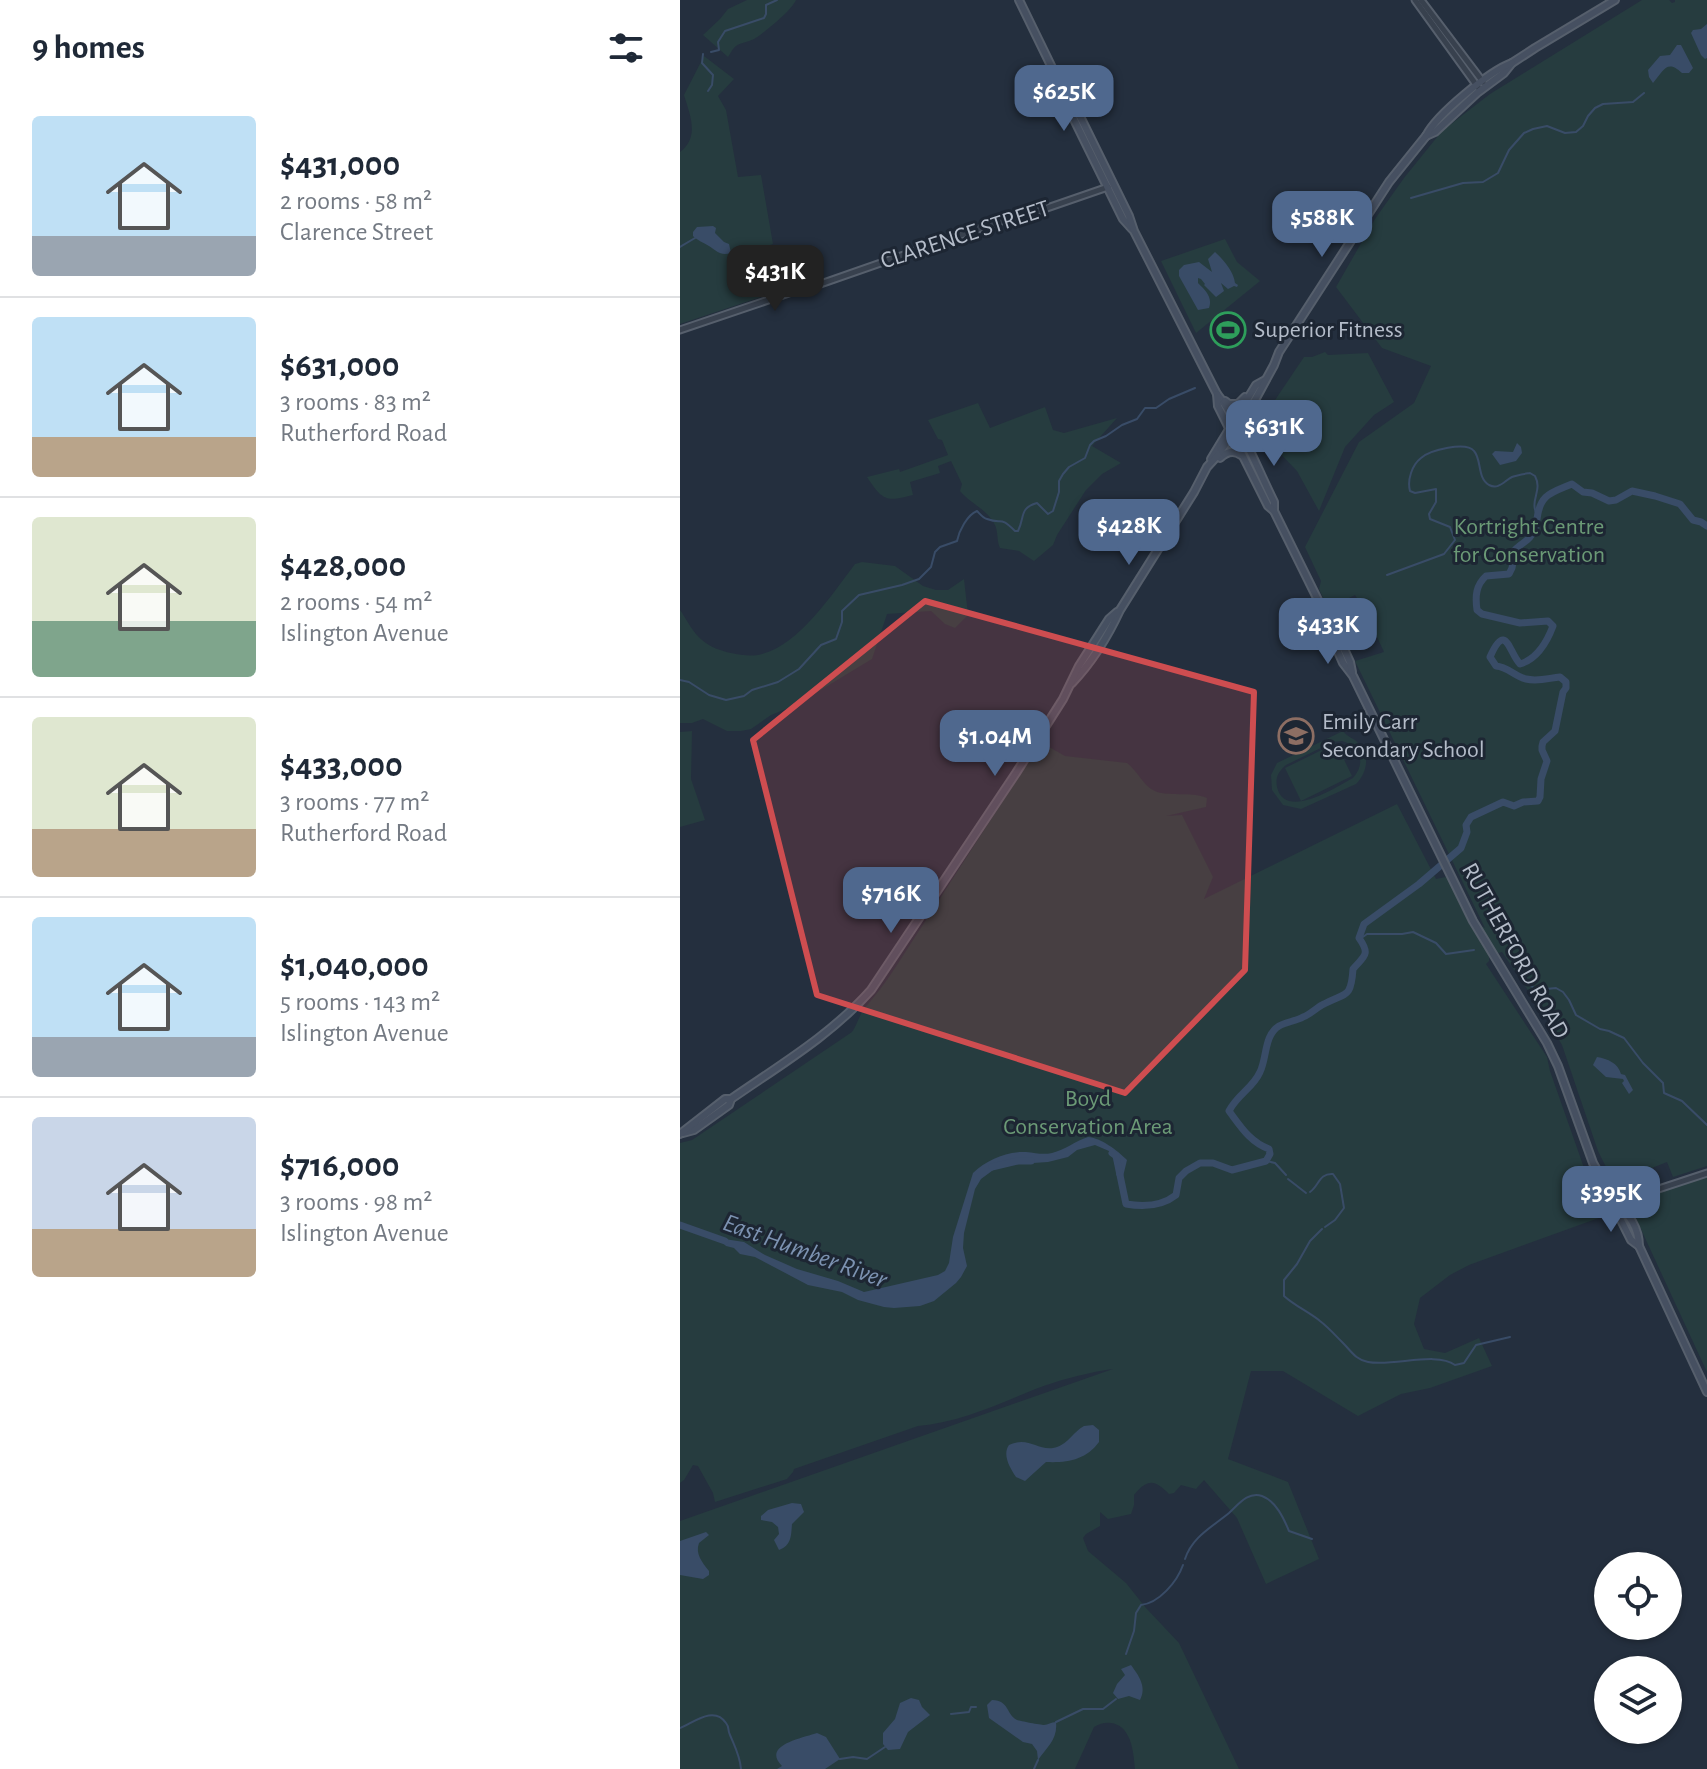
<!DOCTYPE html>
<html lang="en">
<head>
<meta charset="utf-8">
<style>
	:root { --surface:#fff; --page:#f6f6f7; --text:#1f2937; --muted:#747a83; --line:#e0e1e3; --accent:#4f688e }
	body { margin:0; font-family:"Alegreya Sans",sans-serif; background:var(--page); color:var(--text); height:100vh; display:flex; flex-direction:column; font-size:30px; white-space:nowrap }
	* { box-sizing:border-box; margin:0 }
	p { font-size:26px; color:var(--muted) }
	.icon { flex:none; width:44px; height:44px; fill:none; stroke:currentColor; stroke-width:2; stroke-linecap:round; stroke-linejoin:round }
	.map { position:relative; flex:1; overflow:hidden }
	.panel { display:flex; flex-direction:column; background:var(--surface); width:680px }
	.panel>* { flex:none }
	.controls { position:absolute; left:914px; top:1552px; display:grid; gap:16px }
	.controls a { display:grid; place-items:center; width:88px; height:88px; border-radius:50%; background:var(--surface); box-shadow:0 2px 6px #0004; font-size:40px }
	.price { position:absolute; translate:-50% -68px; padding:0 18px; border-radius:16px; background:var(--accent); color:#fff; font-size:26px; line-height:52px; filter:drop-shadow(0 2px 4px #0008) }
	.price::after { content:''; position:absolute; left:50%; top:48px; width:24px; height:18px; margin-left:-12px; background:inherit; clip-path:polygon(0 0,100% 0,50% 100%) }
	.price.selected { background:#222; color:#fff }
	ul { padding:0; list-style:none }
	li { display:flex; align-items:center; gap:24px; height:200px; padding:0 32px }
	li+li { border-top:2px solid var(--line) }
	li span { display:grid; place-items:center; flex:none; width:224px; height:160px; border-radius:8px; color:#555 }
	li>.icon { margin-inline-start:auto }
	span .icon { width:96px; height:96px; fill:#fffc; stroke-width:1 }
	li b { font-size:34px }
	h2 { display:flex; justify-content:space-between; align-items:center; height:96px; padding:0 32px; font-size:34px }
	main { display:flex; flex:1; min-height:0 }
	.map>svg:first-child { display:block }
	.green { fill:#263c3f; fill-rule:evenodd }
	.water { fill:#394c67 }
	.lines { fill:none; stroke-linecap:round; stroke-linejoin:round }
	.stream { stroke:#394c67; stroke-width:2 }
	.river { stroke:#394c67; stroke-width:7 }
	.tertiary-casing { stroke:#565f6c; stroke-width:9 }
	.secondary-casing { stroke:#565f6c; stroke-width:10 }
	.tertiary { stroke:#38414e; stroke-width:5 }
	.secondary { stroke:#465061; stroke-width:6 }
	.marked { fill:#ce4d50; fill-opacity:0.2; stroke:#ce4d50; stroke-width:6; stroke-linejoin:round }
	.labels { text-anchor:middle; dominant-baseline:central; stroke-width:6; stroke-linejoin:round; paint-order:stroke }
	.street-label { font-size:24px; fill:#b4bcc9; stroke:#1d2633 }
	.poi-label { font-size:24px; fill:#b4bcc9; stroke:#1d2633; text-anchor:start }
	.park-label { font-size:24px; fill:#6b9a76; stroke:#1d2633 }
	.water-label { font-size:26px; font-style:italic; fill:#7c92b1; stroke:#1d2633 }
</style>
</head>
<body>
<main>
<section class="panel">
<h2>9 homes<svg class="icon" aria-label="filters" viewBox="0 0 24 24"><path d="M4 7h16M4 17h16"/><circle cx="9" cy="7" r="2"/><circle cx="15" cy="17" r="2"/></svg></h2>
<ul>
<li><span style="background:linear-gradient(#bfe0f5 75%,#9aa5b1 0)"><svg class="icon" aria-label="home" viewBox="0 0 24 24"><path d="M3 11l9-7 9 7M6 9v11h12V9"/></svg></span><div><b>$431,000</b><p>2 rooms · 58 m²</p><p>Clarence Street</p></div></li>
<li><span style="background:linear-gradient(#bfe0f5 75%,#b9a48a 0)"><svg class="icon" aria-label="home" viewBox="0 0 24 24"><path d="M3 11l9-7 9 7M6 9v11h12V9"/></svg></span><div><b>$631,000</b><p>3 rooms · 83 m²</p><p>Rutherford Road</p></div></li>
<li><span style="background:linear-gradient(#dfe7d0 65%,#7fa58c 0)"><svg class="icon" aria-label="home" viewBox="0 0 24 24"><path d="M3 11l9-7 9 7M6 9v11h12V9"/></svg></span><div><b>$428,000</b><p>2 rooms · 54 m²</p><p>Islington Avenue</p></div></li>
<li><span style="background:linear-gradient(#dfe7d0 70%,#b9a48a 0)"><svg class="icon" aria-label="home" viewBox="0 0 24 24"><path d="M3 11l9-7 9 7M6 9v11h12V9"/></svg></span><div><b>$433,000</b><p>3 rooms · 77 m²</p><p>Rutherford Road</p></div></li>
<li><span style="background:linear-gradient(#bfe0f5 75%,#9aa5b1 0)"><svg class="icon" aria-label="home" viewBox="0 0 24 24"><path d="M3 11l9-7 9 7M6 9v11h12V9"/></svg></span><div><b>$1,040,000</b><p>5 rooms · 143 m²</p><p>Islington Avenue</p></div></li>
<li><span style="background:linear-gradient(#c9d6e8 70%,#b9a48a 0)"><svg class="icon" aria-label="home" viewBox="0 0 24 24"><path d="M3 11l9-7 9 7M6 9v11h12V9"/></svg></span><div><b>$716,000</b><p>3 rooms · 98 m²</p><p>Islington Avenue</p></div></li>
</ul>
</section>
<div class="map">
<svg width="1027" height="1769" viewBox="0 0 1027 1769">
	<rect width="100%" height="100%" fill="#242f3e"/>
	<g class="green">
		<path d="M67 0H116C112 10 84 33 74 39 68 42 60 43 56 46 52 49 51 53 48 57L23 35 40 19 48 9Z"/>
		<path d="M962 0H989L992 3 995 2V0H1027V1166L993 1177 987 1162 934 1183 918 1151 882 1045 862 1011 822 952 809 956V961L806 964 867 1057 870 1071 903 1165 921 1208 1027 1174V1372L953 1212 927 1215 789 1265 770 1275 740 1298 734 1324 744 1349 765 1353 799 1338 812 1366 750 1388 721 1394 678 1416 603 1371H571L548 1459 608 1482 639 1559 586 1584 557 1518 524 1480 516 1489 501 1485 494 1493 489 1494C475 1480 468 1478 454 1495V1505L451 1514 428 1519 420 1512V1526L406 1534 403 1538 408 1551 446 1583 466 1608 499 1643 559 1769H455C454 1759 453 1745 448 1736 442 1722 426 1719 414 1727L395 1769H0V1521L433 1369C413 1371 372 1382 353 1390 317 1405 277 1423 238 1426L114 1469 113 1472 107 1479 35 1502 33 1493 18 1466 13 1465 4 1480 0 1483V1143L12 1140 172 1032C177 1025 179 1016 184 1009 195 996 206 982 215 968L357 748 365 746 371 748 385 756 447 763C457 770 463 786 475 791 487 797 511 791 527 798L526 807 486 816 502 815 533 877 524 899 717 804 756 879 766 877 774 881C779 906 781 915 805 928L675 661 704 652 685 611 675 595 651 607 647 606 639 589 641 581 625 547 679 442 734 403 751 366 702 348 656 287 695 219 724 178 762 131 810 94Z"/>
		<path d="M24 56 54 79 38 96 46 110 58 177 81 175 93 244 72 251 87 295 0 324V152C20 137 10 115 4 95Z"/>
		<path d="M545 239 557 262 580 281 516 333 481 261Z"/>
		<path d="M645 352 648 355 688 353 714 402 694 415 665 447 639 511 617 471 591 444 581 421 624 357H632Z"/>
		<path d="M298 403 310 428 365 407 373 430 384 433 437 418 412 446 441 463 422 474 406 490 377 535 373 545 354 561 339 551 320 548C316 539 319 532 314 523 306 509 290 503 280 491L282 484 271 461 258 466 260 473 230 482 233 495C206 502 203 501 187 477L219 469 220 472 268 455 262 440 258 439 248 420Z"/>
		<path d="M182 562 215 566 243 586 256 590H268L284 579 288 615 275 628 265 624 251 611 207 614 192 659 116 705 91 715 71 729 61 731H47L23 719 12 723H0V610C7 620 13 633 22 640 30 647 41 651 51 653 61 655 72 657 82 654 119 645 153 593 175 564Z"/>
		<path d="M12 731 11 779 25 820 0 827V732Z"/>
		<path d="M663 731C668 738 673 737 678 743 691 755 687 773 676 784L621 809 603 805 592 790 591 775 597 763ZM662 741C681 746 686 764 673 778 656 787 605 821 597 787 595 777 599 771 606 765L653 742Z"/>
		<path d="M656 743 672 776 621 801 605 768Z"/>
	</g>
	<g class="water">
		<path d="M1027 24V58L1025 59 1021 55 1011 33 1013 30 1021 29Z"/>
		<path d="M997 45H1001L1013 68 1009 73H1002C987 59 984 70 973 83L969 77 968 70 980 56 990 55Z"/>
		<path d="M33 226 36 228 35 233 44 242 49 244 51 253C40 256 37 251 29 246 23 242 18 241 13 236V232L17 227Z"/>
		<path d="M535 252C543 259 554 272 555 283L558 285 557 287 554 286 548 289 541 283 544 291 536 297 524 285 525 284 521 279 518 278V283C525 290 533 297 529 308L518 310 499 276V270L504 265 519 262 532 272 528 259Z"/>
		<path d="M837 443 841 447 842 453 836 461 820 465 812 454 815 451 833 452Z"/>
		<path d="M917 1057C928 1059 938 1063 941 1074L945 1075 953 1090 949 1094 942 1083 944 1081 943 1079 926 1077 913 1065Z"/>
		<path d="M408 1137C421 1138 437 1150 447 1160L441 1185 436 1174 438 1165 437 1159 429 1151 415 1145 397 1150 388 1157 368 1162 353 1163 337 1160 320 1165 301 1179 295 1189 284 1233 283 1248 287 1266 281 1277 276 1283 254 1301 240 1306 214 1308 204 1307 178 1300 162 1292 128 1285 75 1257 60 1254 54 1248 46 1246 38 1238 64 1242 85 1255 117 1269 158 1281 184 1292 258 1275 265 1271 269 1263 273 1237 293 1173C306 1160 328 1151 346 1152 356 1153 363 1155 372 1153 385 1150 395 1141 408 1137Z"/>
		<path d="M404 1426 413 1425 419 1430V1442C406 1460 387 1463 366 1462L345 1481 336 1477C330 1468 322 1455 329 1445 348 1436 356 1450 373 1448 387 1446 393 1432 404 1426Z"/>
		<path d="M112 1503 121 1504 124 1512 112 1524C111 1535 112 1545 99 1550L94 1540 99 1534 98 1527 92 1522 81 1520V1516L88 1510Z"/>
		<path d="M26 1532 29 1535 19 1543C15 1554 22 1562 29 1571V1575L23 1579 0 1575V1541Z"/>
		<path d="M451 1665C459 1676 467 1687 460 1700L449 1696 438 1699 433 1693 437 1684 445 1675 441 1669Z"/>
		<path d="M231 1698 239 1700 242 1707 250 1715 228 1732 220 1749 208 1750 203 1744V1733L215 1719 220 1703Z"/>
		<path d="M312 1700C330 1701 325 1713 337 1720 340 1721 361 1725 364 1725 368 1725 371 1722 376 1722 378 1739 367 1747 358 1760L357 1751 352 1744 343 1742 309 1718 307 1705Z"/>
		<path d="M137 1733 146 1737 160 1759 145 1769H97L102 1766C81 1745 123 1738 137 1733Z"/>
	</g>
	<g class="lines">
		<g class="stream">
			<path d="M31 52 39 50 38 42 45 31 84 18 86 14V5L97 0"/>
			<path d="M23 54 22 63 33 75 32 85 28 91"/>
			<path d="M731 198 783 183 803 182 818 173 829 150 844 133 853 129 867 126 885 133 896 132 903 126 908 116 915 108 923 104 953 102 964 93"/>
			<path d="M0 247 15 238"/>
			<path d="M707 575 764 554 775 540 770 527 750 519 749 514 756 502V489L735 493 730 491C727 480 732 465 741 458 750 450 786 441 794 451 802 460 797 478 809 485 819 490 824 481 832 477 837 475 844 474 850 473L855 476C863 491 849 500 857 515"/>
			<path d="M0 680 9 682 29 695 46 700 64 696 72 690 98 682 119 669 141 645 156 639 162 622V611L179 595 222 585 239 579 251 567 255 552 260 547 277 541C279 531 287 515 297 511 300 514 303 518 307 519 323 525 319 515 335 531H338C345 517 339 508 357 503L368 514 373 511 379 492V481L383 474 389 467 405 458 410 445 414 441 426 436 442 425 457 419 465 408H476L489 399 515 388"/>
			<path d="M680 939 687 934H722L733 932 756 943 766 954 794 950"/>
			<path d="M839 975 856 990 876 988 883 992 889 1000 896 1015 920 1029 929 1031 944 1038 963 1063 983 1083 984 1093 1002 1101 1027 1125"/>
			<path d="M586 1161 595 1163 606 1175"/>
			<path d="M608 1179 626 1193"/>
			<path d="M630 1192C639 1186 639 1173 653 1174L660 1184 664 1208 655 1220 645 1227"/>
			<path d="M642 1229 630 1241 617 1264 604 1280V1296C615 1306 629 1312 640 1321 648 1327 656 1336 663 1343 671 1351 676 1360 688 1362 713 1367 756 1351 775 1365L784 1363 796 1345 830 1337"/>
			<path d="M505 1559C512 1537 532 1527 549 1513 558 1505 568 1491 582 1496 596 1501 604 1519 609 1531L632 1539"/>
			<path d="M446 1654 454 1631 456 1613 461 1605C479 1603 497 1582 503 1565"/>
			<path d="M271 1714 289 1712 291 1707H296"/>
			<path d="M376 1722 403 1709H423L436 1699"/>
			<path d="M0 1728C13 1723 34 1705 46 1723 50 1728 47 1729 50 1735 55 1747 60 1756 61 1769"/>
			<path d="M160 1759 173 1757 187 1759 205 1747"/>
			<path d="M354 1769 358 1760"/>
		</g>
		<g class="river">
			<path d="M432 1153 436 1156 446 1204C463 1207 482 1206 496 1195L499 1178 506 1171 520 1163H533L552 1170 586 1161 590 1154 589 1149C570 1142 561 1127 549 1111 558 1094 573 1088 580 1072 587 1058 584 1035 599 1026 606 1022 616 1021 623 1017 631 1014 637 1007 644 1004 666 992 671 999 673 969 684 956 691 955 679 938L684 924 739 884 781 848 787 832 786 825 791 817 823 802 834 806 843 802 858 801 860 797 861 779 867 761 862 750V746L863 742 875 731 883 692 886 688V682L880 677C869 678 858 682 846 679 834 676 828 667 816 666L810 657C826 620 829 653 840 664 857 659 867 642 873 626L868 621 840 623 802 614 797 610C795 596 796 585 806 576L829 574 832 568 835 550C839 545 846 542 850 537 855 532 856 525 857 519 860 494 871 493 892 484L903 492 912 493 929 501 936 500 952 491 975 496 1000 504 1013 520 1021 522 1027 526"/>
			<path d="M312 1167 338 1161H351"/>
			<path d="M0 1225 45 1241"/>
		</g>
		<defs>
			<g id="tertiary">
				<path d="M735 0 800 90"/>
				<path d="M741 0 803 82"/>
				<path d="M0 330 109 293 129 288 321 221 341 217 428 187"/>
				<path d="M936 1203 1027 1173"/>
			</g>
			<g id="secondary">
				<path d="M339 0 378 80 381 93 443 219 452 229"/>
				<path d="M378 80 387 90 449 216 454 231 537 394C559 421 578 470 594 502V511"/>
				<path d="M746 136 755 132 797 93 824 73 832 63 855 48 935 0"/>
				<path d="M537 394 538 406 588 506 594 511 639 602 640 611 663 663 673 676 793 921 867 1043 878 1066 913 1163 936 1203 938 1214 951 1240 959 1246"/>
				<path d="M545 401 549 404H558L565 397"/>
				<path d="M540 458C546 452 553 449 561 455"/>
				<path d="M531 459 576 385 585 380"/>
				<path d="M639 602 645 607 670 662 672 672"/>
				<path d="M392 683C412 662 428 636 440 610L514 492 527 467 538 455 575 400 594 365 599 352 709 182 746 136C757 114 810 71 832 63"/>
				<path d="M3 1133 14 1130 49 1105 51 1099"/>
				<path d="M0 1134 45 1099H51C100 1065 151 1035 191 990L336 773 383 699 399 666 429 619 437 612"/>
				<path d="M936 1203C949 1213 959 1229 959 1246L1027 1392"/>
			</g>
		</defs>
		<use href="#tertiary" class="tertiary-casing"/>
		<use href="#secondary" class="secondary-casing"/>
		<use href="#tertiary" class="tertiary"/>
		<use href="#secondary" class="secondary"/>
	</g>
	<path class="marked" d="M245 601 574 692 565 970 445 1093 137 995 73 740Z"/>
	<defs>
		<symbol id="stadium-ring" viewBox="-11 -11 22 22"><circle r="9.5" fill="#1d2633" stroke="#2e9e5b" stroke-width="1.5"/><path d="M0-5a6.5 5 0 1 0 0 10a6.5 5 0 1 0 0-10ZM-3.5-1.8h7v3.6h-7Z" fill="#2e9e5b"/></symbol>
		<symbol id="school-ring" viewBox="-11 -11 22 22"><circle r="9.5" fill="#1d2633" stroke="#8d6e63" stroke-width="1.5"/><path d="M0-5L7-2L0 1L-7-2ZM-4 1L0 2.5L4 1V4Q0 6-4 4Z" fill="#8d6e63"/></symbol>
	</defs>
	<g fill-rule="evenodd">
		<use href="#stadium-ring" x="528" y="310" width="40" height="40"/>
		<use href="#school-ring" x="596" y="716" width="40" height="40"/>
	</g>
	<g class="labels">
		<g class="street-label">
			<text transform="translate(285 235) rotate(-18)">CLARENCE STREET</text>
			<text transform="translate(835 951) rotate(61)">RUTHERFORD ROAD</text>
		</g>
		<g class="poi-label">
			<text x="574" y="330">Superior Fitness</text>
			<text x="642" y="722">Emily Carr<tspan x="642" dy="28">Secondary School</tspan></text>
		</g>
		<g class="park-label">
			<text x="849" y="527">Kortright Centre<tspan x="849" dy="28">for Conservation</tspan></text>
			<text x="408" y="1099">Boyd<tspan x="408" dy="28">Conservation Area</tspan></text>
		</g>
		<g class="water-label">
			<text transform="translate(125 1251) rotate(20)">East Humber River</text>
		</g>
	</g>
</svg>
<div class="controls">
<a><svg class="icon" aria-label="locate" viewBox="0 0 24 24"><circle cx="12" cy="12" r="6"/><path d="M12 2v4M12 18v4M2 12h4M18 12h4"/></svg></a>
<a><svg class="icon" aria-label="layers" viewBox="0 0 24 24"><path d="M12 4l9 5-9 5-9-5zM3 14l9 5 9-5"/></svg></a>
</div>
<b class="price" style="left:384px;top:133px">$625K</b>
<b class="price" style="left:642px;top:259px">$588K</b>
<b class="price selected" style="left:95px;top:313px">$431K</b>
<b class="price" style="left:594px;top:468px">$631K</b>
<b class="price" style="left:449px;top:567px">$428K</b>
<b class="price" style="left:648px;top:666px">$433K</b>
<b class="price" style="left:315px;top:778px">$1.04M</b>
<b class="price" style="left:211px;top:935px">$716K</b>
<b class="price" style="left:931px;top:1234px">$395K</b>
</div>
</main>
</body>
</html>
